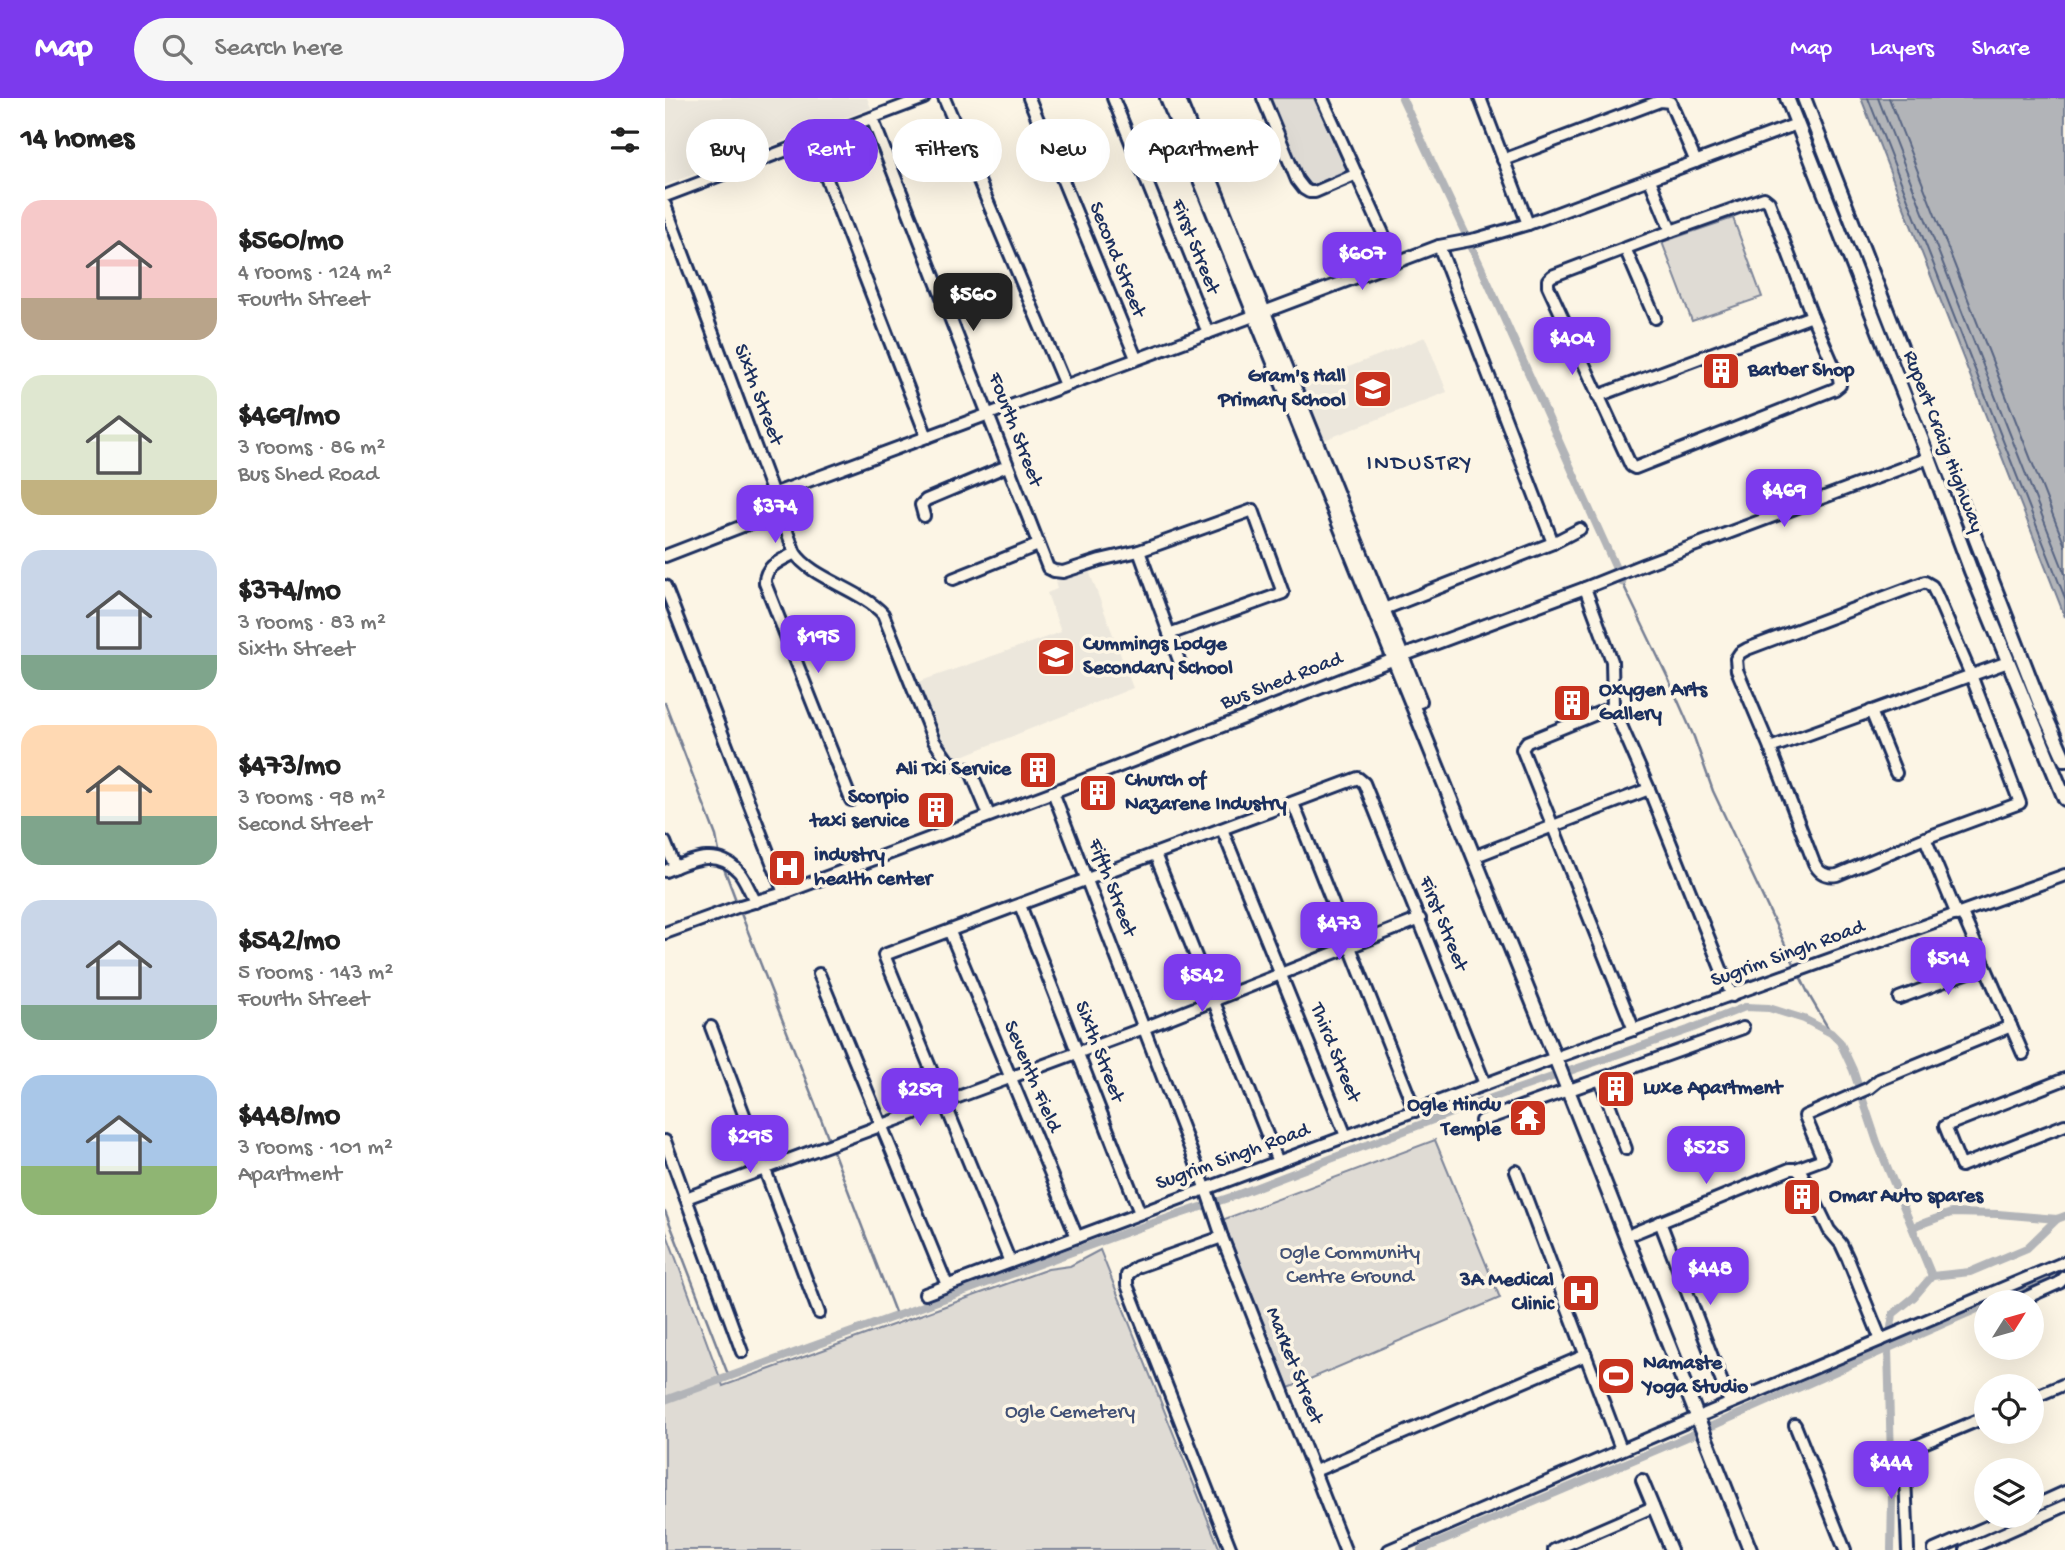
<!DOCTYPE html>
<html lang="en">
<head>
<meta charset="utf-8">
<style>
	:root { --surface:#fff; --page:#f6f6f6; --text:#222; --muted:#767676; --accent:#7c3aed }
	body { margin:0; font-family:"Gochi Hand",sans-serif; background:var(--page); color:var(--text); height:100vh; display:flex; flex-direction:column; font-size:26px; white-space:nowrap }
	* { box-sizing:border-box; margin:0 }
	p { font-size:23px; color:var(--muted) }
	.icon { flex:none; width:38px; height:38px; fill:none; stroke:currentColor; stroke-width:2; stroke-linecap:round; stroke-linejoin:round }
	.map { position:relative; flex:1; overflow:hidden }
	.drawer { display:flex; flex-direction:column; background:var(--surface); width:665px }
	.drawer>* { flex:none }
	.guide { position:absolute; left:21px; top:21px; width:665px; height:63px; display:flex; gap:14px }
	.needle { width:46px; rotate:53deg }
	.controls { position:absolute; left:1309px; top:1192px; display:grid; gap:14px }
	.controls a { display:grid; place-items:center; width:70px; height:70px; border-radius:50%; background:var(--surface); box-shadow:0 7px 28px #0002; font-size:35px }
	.price { position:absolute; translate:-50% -60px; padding:0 16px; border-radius:14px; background:var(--accent); color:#fff; font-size:23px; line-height:46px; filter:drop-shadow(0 2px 4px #0008) }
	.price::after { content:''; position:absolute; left:50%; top:42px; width:21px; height:16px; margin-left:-10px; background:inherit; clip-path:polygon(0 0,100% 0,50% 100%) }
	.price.active { background:#222; color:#fff }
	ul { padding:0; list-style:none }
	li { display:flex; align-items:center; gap:21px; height:175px; padding:0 21px }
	li span { display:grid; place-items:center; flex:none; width:196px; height:140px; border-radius:21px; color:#555 }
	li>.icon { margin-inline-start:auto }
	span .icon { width:84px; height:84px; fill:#fffc; stroke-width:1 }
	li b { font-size:30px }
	h2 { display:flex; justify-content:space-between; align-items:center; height:84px; padding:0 21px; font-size:30px }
	.chip { padding:0 24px; border-radius:32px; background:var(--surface); box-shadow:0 7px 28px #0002; font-size:24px; line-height:63px }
	.chip.active { background:var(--accent); color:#fff }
	header { display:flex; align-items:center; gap:42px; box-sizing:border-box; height:98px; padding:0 35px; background:var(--accent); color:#fff }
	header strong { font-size:33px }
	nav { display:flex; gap:38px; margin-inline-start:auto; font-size:24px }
	.search { width:490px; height:63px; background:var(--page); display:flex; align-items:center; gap:18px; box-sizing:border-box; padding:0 24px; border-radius:38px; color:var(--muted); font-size:26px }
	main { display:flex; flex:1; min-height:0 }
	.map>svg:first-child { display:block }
	.built { fill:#ece7dc }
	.green { fill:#dfdbd4; stroke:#7d8599; stroke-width:2 }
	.water { fill:#b2b4b8; stroke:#767f94; stroke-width:2 }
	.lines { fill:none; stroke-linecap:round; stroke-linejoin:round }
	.shore { stroke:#576482; stroke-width:2 }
	.stream { stroke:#767f94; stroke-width:2.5 }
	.canal { stroke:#b2b4b8; stroke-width:8 }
	.minor-casing { stroke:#1b2f5e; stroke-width:16 }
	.major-casing { stroke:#1b2f5e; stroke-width:18 }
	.minor { stroke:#fcf5e5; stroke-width:10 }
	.major { stroke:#fcf5e5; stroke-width:12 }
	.labels { text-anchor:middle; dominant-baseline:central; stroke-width:7; stroke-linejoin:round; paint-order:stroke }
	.street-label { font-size:21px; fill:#1b2f5e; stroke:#fcf5e5 }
	.poi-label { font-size:21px; font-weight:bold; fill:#1b2f5e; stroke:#fcf5e5; text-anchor:start }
	.park-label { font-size:21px; fill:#425176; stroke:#fcf5e5 }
	.neighbourhood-label { font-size:23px; letter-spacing:2px; fill:#1b2f5e; stroke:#fcf5e5 }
</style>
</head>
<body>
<header>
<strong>Map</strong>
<div class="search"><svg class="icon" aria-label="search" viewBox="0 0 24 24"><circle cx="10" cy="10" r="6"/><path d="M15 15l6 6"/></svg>Search here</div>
<nav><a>Map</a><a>Layers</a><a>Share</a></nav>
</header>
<main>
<section class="drawer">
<h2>14 homes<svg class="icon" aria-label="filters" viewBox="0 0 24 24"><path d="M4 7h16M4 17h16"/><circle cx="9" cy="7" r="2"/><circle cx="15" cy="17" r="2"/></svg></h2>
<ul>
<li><span style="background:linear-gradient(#f6c9c9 70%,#b9a48a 0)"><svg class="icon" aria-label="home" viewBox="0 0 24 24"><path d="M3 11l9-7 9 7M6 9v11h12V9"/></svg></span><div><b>$560/mo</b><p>4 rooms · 124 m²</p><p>Fourth Street</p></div></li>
<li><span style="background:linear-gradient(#dfe7d0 75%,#c2b280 0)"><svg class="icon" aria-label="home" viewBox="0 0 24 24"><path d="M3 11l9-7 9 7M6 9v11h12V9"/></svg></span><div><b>$469/mo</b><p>3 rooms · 86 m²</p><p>Bus Shed Road</p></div></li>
<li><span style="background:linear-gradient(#c9d6e8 75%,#7fa58c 0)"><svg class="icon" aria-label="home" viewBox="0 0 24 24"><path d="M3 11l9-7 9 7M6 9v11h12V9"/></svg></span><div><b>$374/mo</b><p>3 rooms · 83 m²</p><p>Sixth Street</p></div></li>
<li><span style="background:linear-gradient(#ffd9b3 65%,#7fa58c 0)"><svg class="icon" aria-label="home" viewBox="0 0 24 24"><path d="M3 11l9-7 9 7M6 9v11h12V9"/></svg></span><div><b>$473/mo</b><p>3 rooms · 98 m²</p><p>Second Street</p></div></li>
<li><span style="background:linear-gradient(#c9d6e8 75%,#7fa58c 0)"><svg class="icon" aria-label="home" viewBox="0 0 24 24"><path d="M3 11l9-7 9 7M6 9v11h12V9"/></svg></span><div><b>$542/mo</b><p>5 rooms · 143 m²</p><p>Fourth Street</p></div></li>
<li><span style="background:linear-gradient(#a9c7e8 65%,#8fb573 0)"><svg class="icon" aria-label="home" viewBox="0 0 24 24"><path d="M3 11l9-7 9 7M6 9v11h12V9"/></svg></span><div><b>$448/mo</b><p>3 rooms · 101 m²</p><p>Apartment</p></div></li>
</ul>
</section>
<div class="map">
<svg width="1400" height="1452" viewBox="0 0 1400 1452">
	<rect width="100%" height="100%" fill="#fcf5e5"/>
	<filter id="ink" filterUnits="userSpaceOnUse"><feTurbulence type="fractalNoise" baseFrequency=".0143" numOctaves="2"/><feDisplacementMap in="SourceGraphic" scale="14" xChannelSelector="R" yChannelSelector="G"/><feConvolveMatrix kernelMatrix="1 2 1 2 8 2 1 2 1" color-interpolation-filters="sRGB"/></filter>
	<g filter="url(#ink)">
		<g class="built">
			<path d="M0 0H202L206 10 0 87Z"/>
			<path d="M760 239 782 294 657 343 635 288Z"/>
			<path d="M423 470 468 590 295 659 289 657 275 643 253 584 396 534 382 495 392 491 390 484Z"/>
		</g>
		<g class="green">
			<path d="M604 0H649L682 72 648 88 639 86Z"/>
			<path d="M1068 120 1097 199 1027 223 997 144Z"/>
			<path d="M770 1042 835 1200 624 1290 557 1122Z"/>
			<path d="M0 1131 58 1288 383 1171 405 1168 435 1152 555 1452H0Z"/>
		</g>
		<path class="water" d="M1196 0H1400V519Z"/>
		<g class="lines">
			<g class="shore">
				<path d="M1203 0 1400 500"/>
				<path d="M1213 0 1400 476"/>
				<path d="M1224 0 1400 448"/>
			</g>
			<g class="stream">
				<path d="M957 484 1003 580 1029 639 1048 693 1131 870"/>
				<path d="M0 605 51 738 55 759"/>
				<path d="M57 765 72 805"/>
				<path d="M75 813 165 1044"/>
				<path d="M1134 876 1145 899 1166 935"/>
				<path d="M168 1053 231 1217"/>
				<path d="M0 1113 64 1279"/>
			</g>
			<g class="canal">
				<path d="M737 0 816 169 957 484"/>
				<path d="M1248 1129 1286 1115 1333 1116 1392 1121 1400 1118"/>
				<path d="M1328 1204 1396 1174"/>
				<path d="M0 1302 470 1131 566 1099 812 1005 1023 932 1080 909 1104 910 1139 921 1166 935 1175 944 1188 972 1212 1044 1267 1178"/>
				<path d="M756 1452 1022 1339 1321 1207"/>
				<path d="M1226 1452 1227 1398 1223 1250 1228 1216 1249 1199 1267 1178 1305 1174 1362 1150 1392 1121"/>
			</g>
			<defs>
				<g id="minor">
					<path d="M279 0 400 287"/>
					<path d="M364 0 471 260"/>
					<path d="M448 0 543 235"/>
					<path d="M598 0 632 82 639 91 644 94H650L692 76"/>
					<path d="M657 0 731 164"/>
					<path d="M815 0 863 126"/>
					<path d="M207 20 383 470 389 473 398 474 435 462 474 453 588 412 618 495 504 536"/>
					<path d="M147 43 262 339"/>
					<path d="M838 62 995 3 1005 4 1031 64"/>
					<path d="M985 82 1006 133"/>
					<path d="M0 98 259 0"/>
					<path d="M1099 100 1104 104 1147 218 1174 280 1175 287 1170 291 970 370 966 368 883 188V182L887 178 1006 133Z"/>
					<path d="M0 107 130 455C146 480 197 492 218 516L269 643 283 663 300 670 306 674 324 717"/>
					<path d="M774 148 888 445"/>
					<path d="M960 150 990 220"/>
					<path d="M599 214 774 148 811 141 863 126 1132 26"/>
					<path d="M933 298 1147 218"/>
					<path d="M108 396 591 217"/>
					<path d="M259 418 256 407 261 402 342 368"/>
					<path d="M474 453 516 568"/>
					<path d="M130 455C117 462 99 468 100 485L186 702"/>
					<path d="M0 458 114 414"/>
					<path d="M288 481 373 447"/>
					<path d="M1260 484 1267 488 1271 496 1306 577 1355 705 1260 740 1172 777C1161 779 1154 775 1149 765L1105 650 1072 572 1071 561 1075 555 1082 551Z"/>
					<path d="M0 488 119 795"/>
					<path d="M920 490 947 563 948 609 984 691 1067 898"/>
					<path d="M719 511 888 445 915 431"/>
					<path d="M948 609 862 644 857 651 969 932"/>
					<path d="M1206 613 1231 675"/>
					<path d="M1105 650 1343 564"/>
					<path d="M388 694 543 1097 557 1139 680 1452"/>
					<path d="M628 705 750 1013"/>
					<path d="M557 731 681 1038"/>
					<path d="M1260 740 1292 817"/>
					<path d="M0 744 10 769"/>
					<path d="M490 756 613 1064"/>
					<path d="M816 756 984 691"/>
					<path d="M0 773C25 763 52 749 74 774 81 782 85 795 91 804"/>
					<path d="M355 807 475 1115"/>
					<path d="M1297 815 1358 956"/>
					<path d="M285 834 412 1139"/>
					<path d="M0 835 72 809 119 795 388 694 737 558 920 490 980 466 1264 360"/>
					<path d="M154 876 282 1187"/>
					<path d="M1234 900 1320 868"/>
					<path d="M46 929 154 1215"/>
					<path d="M898 957 1400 777"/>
					<path d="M935 981 961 1051"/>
					<path d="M1400 981 1280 1028 1296 1068 1400 1027"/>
					<path d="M910 990 1078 930"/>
					<path d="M816 1023 903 992"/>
					<path d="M0 1043 77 1254"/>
					<path d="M1131 1071 1158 1061 1140 1018 1204 990 1214 982 1346 928"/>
					<path d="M851 1073 956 1351"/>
					<path d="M21 1100 479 930 755 821"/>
					<path d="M995 1124 1065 1305"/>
					<path d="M969 1135 1125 1071H1131L1137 1076 1164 1132 1176 1146 1183 1161 1216 1242"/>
					<path d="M557 1139 472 1169 462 1177V1187L566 1452"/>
					<path d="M345 1164 219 857 693 680 699 685 820 986"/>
					<path d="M260 1196 890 960"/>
					<path d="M1351 1204 1394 1185 1400 1179"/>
					<path d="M1367 1300 1400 1286"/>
					<path d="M1040 1316 1400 1164"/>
					<path d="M1130 1327 1180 1452"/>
					<path d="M650 1373 921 1257"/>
					<path d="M977 1382 1006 1452"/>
					<path d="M1367 1409 1400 1394"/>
					<path d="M724 1452 1033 1319"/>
					<path d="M889 1452 988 1409"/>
					<path d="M1243 1452 1239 1353 1321 1319"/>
					<path d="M1269 1452 1347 1418"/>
					<path d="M1301 1452 1400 1408"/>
				</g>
				<g id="major">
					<path d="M502 0 891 962 1085 1452"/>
					<path d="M513 0 755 603"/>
					<path d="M1122 0 1264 360 1306 473 1400 701"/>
					<path d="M1139 0 1375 606 1400 662"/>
				</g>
			</defs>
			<use href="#minor" class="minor-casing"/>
			<use href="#major" class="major-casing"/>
			<use href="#minor" class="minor"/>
			<use href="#major" class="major"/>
		</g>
	</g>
	<defs>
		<symbol id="building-square" viewBox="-11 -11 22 22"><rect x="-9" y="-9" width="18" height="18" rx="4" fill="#c8321e" stroke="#fcf5e5"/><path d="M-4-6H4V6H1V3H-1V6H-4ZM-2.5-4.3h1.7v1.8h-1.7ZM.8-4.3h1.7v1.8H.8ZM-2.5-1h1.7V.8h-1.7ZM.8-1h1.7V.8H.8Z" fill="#fff"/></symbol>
		<symbol id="school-square" viewBox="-11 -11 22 22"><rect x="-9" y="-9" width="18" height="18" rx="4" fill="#c8321e" stroke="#fcf5e5"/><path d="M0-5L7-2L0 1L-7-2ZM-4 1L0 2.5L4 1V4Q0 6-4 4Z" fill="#fff"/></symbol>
		<symbol id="hospital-square" viewBox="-11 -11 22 22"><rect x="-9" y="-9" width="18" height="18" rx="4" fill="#c8321e" stroke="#fcf5e5"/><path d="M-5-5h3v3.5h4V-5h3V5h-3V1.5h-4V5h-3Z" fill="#fff"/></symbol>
		<symbol id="temple-square" viewBox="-11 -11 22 22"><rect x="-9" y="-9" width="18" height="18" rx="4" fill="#c8321e" stroke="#fcf5e5"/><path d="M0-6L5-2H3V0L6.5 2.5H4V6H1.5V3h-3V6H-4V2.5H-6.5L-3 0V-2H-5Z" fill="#fff"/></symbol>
		<symbol id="stadium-square" viewBox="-11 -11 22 22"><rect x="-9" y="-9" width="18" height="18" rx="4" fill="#c8321e" stroke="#fcf5e5"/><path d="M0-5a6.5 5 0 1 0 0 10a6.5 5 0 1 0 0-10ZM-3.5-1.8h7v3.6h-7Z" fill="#fff"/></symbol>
	</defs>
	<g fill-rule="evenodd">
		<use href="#building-square" x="1034" y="251" width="44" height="44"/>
		<use href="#school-square" x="686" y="269" width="44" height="44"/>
		<use href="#school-square" x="369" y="537" width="44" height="44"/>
		<use href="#building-square" x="885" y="583" width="44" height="44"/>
		<use href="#building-square" x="351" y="650" width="44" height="44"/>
		<use href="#building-square" x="411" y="673" width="44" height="44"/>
		<use href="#building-square" x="249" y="690" width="44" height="44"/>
		<use href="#hospital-square" x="100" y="748" width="44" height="44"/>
		<use href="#building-square" x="929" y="969" width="44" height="44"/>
		<use href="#temple-square" x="841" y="998" width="44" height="44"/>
		<use href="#building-square" x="1115" y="1077" width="44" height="44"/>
		<use href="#hospital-square" x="894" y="1173" width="44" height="44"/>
		<use href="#stadium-square" x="929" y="1256" width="44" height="44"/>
	</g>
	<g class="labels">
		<g class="street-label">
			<text transform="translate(529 149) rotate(68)">First Street</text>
			<text transform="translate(451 162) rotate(68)">Second Street</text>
			<text transform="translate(92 297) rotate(69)">Sixth Street</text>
			<text transform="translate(349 332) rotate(69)">Fourth Street</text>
			<text transform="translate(1277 344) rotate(69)">Rupert Craig Highway</text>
			<text transform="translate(617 584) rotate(-21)">Bus Shed Road</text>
			<text transform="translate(446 790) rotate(69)">Fifth Street</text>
			<text transform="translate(777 826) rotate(68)">First Street</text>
			<text transform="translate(1123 857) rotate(-20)">Sugrim Singh Road</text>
			<text transform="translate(433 954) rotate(69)">Sixth Street</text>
			<text transform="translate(669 955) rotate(68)">Third Street</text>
			<text transform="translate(366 979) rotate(67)">Seventh Field</text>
			<text transform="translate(568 1060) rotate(-20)">Sugrim Singh Road</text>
			<text transform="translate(628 1268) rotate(68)">Market Street</text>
		</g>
		<g class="poi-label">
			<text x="1083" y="273">Barber Shop</text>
			<text x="681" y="279" text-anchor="end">Gram's Hall<tspan x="681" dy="24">Primary School</tspan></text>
			<text x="418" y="547">Cummings Lodge<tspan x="418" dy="24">Secondary School</tspan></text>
			<text x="934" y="593">Oxygen Arts<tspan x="934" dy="24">Gallery</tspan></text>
			<text x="346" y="672" text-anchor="end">Ali Txi Service</text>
			<text x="460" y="683">Church of<tspan x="460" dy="24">Nazarene Industry</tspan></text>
			<text x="244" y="700" text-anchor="end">Scorpio<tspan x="244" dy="24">taxi service</tspan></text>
			<text x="149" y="758">industry<tspan x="149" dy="24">health center</tspan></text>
			<text x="978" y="991">Luxe Apartment</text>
			<text x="836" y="1008" text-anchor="end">Ogle Hindu<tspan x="836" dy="24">Temple</tspan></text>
			<text x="1164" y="1099">Omar Auto spares</text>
			<text x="889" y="1183" text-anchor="end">3A Medical<tspan x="889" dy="24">Clinic</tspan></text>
			<text x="978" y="1266">Namaste<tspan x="978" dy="24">Yoga Studio</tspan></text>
		</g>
		<g class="park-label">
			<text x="685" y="1156">Ogle Community<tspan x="685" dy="24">Centre Ground</tspan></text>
			<text x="405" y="1315">Ogle Cemetery</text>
		</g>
		<g class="neighbourhood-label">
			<text x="755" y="366">INDUSTRY</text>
		</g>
	</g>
</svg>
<div class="controls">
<a><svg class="needle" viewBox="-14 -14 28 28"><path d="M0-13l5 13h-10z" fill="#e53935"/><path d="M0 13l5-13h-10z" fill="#767676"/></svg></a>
<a><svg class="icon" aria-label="locate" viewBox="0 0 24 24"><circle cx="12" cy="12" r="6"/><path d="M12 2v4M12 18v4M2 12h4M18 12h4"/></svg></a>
<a><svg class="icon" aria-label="layers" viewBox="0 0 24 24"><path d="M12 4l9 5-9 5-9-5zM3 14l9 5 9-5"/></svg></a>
</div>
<b class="price" style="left:697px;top:194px">$607</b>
<b class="price active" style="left:308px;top:235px">$560</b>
<b class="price" style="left:907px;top:279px">$404</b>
<b class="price" style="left:1119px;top:431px">$469</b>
<b class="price" style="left:110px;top:447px">$374</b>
<b class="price" style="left:153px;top:577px">$195</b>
<b class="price" style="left:674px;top:864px">$473</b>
<b class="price" style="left:1283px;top:899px">$514</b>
<b class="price" style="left:537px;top:916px">$542</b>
<b class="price" style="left:255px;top:1030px">$259</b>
<b class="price" style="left:85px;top:1077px">$295</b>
<b class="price" style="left:1041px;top:1088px">$525</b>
<b class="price" style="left:1045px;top:1209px">$448</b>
<b class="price" style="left:1226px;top:1403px">$444</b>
<div class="guide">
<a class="chip">Buy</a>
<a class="chip active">Rent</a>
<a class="chip">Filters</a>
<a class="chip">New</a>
<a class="chip">Apartment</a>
</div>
</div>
</main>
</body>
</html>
